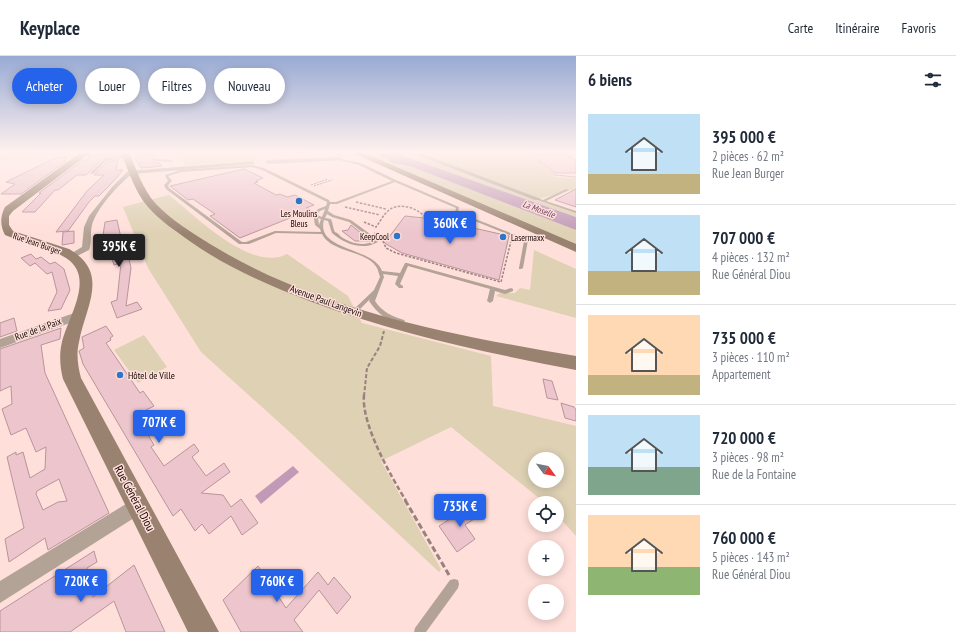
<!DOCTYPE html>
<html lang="fr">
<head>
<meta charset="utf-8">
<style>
	:root { --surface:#fff; --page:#f6f6f7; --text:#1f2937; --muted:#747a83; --line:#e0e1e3; --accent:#2563eb }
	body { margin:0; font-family:"PT Sans Narrow",sans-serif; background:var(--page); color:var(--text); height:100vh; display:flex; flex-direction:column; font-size:15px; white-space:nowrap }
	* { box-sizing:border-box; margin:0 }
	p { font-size:13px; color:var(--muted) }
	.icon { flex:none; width:22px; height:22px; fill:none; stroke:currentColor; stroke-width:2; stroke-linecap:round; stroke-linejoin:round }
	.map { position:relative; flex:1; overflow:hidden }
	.sheet { display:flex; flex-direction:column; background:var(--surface); width:380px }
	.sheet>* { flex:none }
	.top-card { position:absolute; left:12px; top:12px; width:380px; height:36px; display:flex; gap:8px }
	.needle { width:26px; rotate:122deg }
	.tools { position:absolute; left:528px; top:396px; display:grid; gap:8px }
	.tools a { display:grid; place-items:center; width:36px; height:36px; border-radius:50%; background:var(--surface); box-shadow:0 2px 10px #0003; font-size:20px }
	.price { position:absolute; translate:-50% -34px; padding:0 9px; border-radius:4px; background:var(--accent); color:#fff; font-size:13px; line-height:26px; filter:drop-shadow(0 1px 2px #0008) }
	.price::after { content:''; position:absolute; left:50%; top:24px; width:12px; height:9px; margin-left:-6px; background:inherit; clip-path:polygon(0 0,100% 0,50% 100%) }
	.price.current { background:#222; color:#fff }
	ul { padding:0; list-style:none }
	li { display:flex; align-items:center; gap:12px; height:100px; padding:0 12px }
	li+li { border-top:1px solid var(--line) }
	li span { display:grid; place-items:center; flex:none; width:112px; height:80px; border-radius:0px; color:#555 }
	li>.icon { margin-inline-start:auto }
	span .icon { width:48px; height:48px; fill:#fffc; stroke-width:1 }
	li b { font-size:17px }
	h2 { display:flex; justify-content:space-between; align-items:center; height:48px; padding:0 12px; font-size:17px }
	.pill { padding:0 14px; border-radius:18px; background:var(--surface); box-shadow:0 2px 10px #0003; font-size:14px; line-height:36px }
	.pill.current { background:var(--accent); color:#fff }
	header { display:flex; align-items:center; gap:24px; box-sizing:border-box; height:56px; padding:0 20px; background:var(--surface); border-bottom:1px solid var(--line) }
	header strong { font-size:19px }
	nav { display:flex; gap:22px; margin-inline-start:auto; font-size:14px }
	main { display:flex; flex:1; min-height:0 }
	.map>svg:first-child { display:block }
	.green { fill:#ded1b4; fill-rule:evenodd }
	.water { fill:#c09ab6 }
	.building { fill:#ecc5cd; stroke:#b9949c; fill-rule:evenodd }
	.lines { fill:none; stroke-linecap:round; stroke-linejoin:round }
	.path-far4 { stroke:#99827d; stroke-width:1; stroke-dasharray:2 1; stroke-linecap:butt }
	.path-far3 { stroke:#99827d; stroke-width:1.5; stroke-dasharray:2.5 1.5; stroke-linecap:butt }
	.path-far2 { stroke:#99827d; stroke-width:2; stroke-dasharray:4 2; stroke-linecap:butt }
	.path-far1 { stroke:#99827d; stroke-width:2.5; stroke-dasharray:5 2.5; stroke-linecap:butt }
	.path { stroke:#99827d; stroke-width:3; stroke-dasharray:6 3; stroke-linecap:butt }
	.lane { fill:#b3a397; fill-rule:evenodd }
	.street { fill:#b3a397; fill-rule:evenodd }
	.secondary { fill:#998270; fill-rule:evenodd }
	.poi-dot { fill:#2c77c7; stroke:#ffdfd9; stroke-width:1.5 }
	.labels { text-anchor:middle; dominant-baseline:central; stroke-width:3; stroke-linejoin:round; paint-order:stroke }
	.far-water-label { font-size:9px; font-style:italic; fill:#6f3e64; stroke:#ffdfd9 }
	.far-poi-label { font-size:9px; fill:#160a07; stroke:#ffdfd9 }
	.far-street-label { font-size:9px; fill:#160a07; stroke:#ffdfd9 }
	.street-label { font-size:10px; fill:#160a07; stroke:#ffdfd9 }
	.poi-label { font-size:10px; fill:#160a07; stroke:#ffdfd9; text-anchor:start }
	.near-street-label { font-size:12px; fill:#160a07; stroke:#ffdfd9 }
</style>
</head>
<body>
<header>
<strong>Keyplace</strong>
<nav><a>Carte</a><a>Itinéraire</a><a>Favoris</a></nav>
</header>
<main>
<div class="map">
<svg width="576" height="576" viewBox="0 0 576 576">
	<rect width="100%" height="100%" fill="#ffdfd9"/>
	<g class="green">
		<path d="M0 97H81L0 104Z"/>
		<path d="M180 97H252L256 104 185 109Z"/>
		<path d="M357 97H377L399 109 412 111 576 174V192Z"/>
		<path d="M395 97H513L524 105 517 99 522 97 555 121 576 122V133L538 143 576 156V161Z"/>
		<path d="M169 139C196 160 251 217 287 198L348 240 362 267 491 300 493 350 576 370V480L557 459V447H545L451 371 381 405 441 513 439 516 294 380 201 296 148 212 123 151ZM535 403H557V425H535Z"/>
		<path d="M534 194 576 213V262L496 240 500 237H515L520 232 530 234Z"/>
		<path d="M144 279 167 311 138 327 114 294Z"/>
	</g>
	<g class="water">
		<path d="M377 97H395L576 161V174L412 111 393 107Z"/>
		<path d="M293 410 299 416 261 448 255 440Z"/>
	</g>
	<g class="building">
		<path d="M105 97H119V99L103 102 86 119H77L58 134H55L35 156H22L41 137H39L82 105 88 104 89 100Z"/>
		<path d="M136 97H152L155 102 153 103 154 106 159 107 162 110 141 112 136 104Z"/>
		<path d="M529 97 564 98 576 106V117H555Z"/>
		<path d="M67 101 65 106 21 138H1L15 128 6 126 55 102Z"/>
		<path d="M118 104 116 114H123L111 128 99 140H95L89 146 68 175 56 176 87 135 104 119H94L107 106Z"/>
		<path d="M244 113 263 122 256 125 258 126 254 127 276 139 280 138 287 141 295 139 314 149 306 152 310 154 240 182 210 160 215 158 193 143 188 144 170 130Z"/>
		<path d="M576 133V151L555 144Z"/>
		<path d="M405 160 424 162 425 161 509 180 499 224 402 197 386 188 374 177 389 181Z"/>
		<path d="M117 164 123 191 125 185 131 212 126 250 137 246 142 253 117 262 111 246 117 244 121 207 114 209 110 197H109L108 193 104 194 102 186 105 166Z"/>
		<path d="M351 169 371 185H355L342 175 348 174Z"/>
		<path d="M74 175V187L62 189 63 176Z"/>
		<path d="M31 198 36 203 41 201 50 208 55 206 64 213 70 234 61 253 48 255 57 236 52 216 47 218 35 207 30 210 21 202Z"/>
		<path d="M14 262 17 275 0 281V267Z"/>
		<path d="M106 270 113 280 110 282 111 284 106 287 140 337 143 335 154 350 146 354 155 368 145 374 154 389 151 391 164 410 194 388 199 395 192 401 206 420 224 407 230 416 201 437 223 439 231 451 241 443 258 467 242 479 231 460 209 478 202 468 195 475 181 453 173 460 83 308 79 295 84 292 82 281Z"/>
		<path d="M61 272 60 283 41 289 45 317 109 457 48 494 45 482 9 506 5 483 24 472 7 401 16 396V399L23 396 30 422 45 413 46 391 36 396 26 372 11 379 2 353 12 348 11 330 0 335V293ZM59 423 67 445 58 446 43 454 36 438 37 435Z"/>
		<path d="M543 323 552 325 558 344 547 342Z"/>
		<path d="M561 347 574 351 576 354V365L565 362Z"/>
		<path d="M472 449 480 459 465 469 475 483 457 496 439 470Z"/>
		<path d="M94 495 97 506 87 512 93 541 134 509 165 576H126L114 545 70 576H0V555Z"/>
		<path d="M258 510 286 552 318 516 328 529 334 521 351 541 337 558 319 534 294 564 303 576H241L223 544Z"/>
	</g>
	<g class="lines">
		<g class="path-far4">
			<path d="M525 97 554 119 576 121"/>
			<path d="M565 97 576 104"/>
			<path d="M311 129 328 123"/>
			<path d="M314 130 332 124"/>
		</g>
		<g class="path-far3">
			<path d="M356 146 386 153"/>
			<path d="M345 151 380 159"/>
			<path d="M364 166 376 171C380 166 383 159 388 155 397 146 416 151 424 160L474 171"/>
			<path d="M383 185 386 192 396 197 501 226 511 185"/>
		</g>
		<path class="path-far2" d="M364 340 367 312 380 290 384 275"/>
		<path class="path-far1" d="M364 339C361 368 391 420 406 445"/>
		<path class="path" d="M405 444 449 519"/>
		<g class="lane">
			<path d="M336 97H339L341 100V103L361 107 396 124 459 151 458 156 528 184 523 212 521 213H519V212L524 185 455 157 456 152 395 126 337 148H330L328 155 334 159 351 164 378 184V186C362 195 345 188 332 177L328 165 324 164C315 195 374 191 382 215L400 217 405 207H407L505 234 511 232 513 233V235L505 238 495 235 493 245 490 247 487 245 490 233 408 210 400 228 403 230V232H399L395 228 398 220 383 218 384 221 375 245C382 256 392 260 404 264L405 265 404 266C389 268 377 257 369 245L370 243 356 257H352L351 256 352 255 374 234 380 221C379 218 378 214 377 212 367 194 331 197 322 178L276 177 249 188H239L166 133 164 129 168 125 165 119 181 114 252 109 264 112 329 144 330 146H336L392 125 359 109 339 104V100ZM252 111 262 114 327 146V147L326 150 318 153 313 158 315 169 320 173 321 176 275 175 246 186H242L169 132 168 129 172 125 168 120 181 116ZM325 153 322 161 317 159V158L320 155ZM327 158 332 161 349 166 374 185C363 191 350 187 340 180 340 179 336 176 335 176 333 173 333 167 331 163L325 162ZM318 162 321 163 319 169Z"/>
			<path d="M127 99 128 101 106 105 93 118 90 117 104 103Z"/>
			<path d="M154 103 172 104 173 105 172 106 155 105Z"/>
			<path d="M566 133 569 134 546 145 576 155V157L535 143 537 142 543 144Z"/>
			<path d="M454 523 458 524 459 528 458 532 426 576H414L415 572 450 524Z"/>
		</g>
		<g class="street">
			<path d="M412 97H420L541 143 535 144Z"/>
			<path d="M340 101 342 104 268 108 265 106 268 104Z"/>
			<path d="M253 105 255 108 132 118C119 128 96 153 92 169 90 177 92 187 89 194L71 203 67 200 82 191 84 171 89 160 113 130 128 115Z"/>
			<path d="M77 256 83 260 81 263 0 292V283Z"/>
			<path d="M139 440 145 443 148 449 145 455 0 547V525Z"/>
		</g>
		<g class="secondary">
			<path d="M80 97H90L13 155 9 160V169L13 175 69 193C111 217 85 251 79 286 76 298 78 311 81 322L219 576H188L63 323C60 311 59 298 62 286 68 261 96 221 66 202 47 190 25 187 5 179 0 170 0 160 5 151Z"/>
			<path d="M121 97H129C137 114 143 134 156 148 171 164 191 176 210 188 319 255 452 279 576 300V314C487 297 398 278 312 246 270 230 228 212 191 186 176 175 160 165 148 151 135 136 129 116 121 97Z"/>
			<path d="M353 97H364L576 188V196Z"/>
		</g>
	</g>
	<linearGradient id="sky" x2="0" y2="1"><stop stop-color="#98aad4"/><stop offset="0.54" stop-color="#fff1ee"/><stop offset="1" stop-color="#fff1ee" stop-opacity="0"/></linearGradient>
	<rect width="576" height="178" fill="url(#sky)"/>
	<g class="poi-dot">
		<circle cx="299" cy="145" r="4"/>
		<circle cx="397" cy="180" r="4"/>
		<circle cx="503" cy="181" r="4"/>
		<circle cx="120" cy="319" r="4"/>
	</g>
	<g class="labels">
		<g class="far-water-label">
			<text transform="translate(539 153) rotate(20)">La Moselle</text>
		</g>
		<g class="far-poi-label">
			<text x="299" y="157">Les Moulins<tspan x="299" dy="10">Bleus</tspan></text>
			<text x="389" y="180" text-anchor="end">KeepCool</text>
			<text x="511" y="181" text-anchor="start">Lasermaxx</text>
		</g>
		<g class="far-street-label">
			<text transform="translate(37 187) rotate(19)">Rue Jean Burger</text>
		</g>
		<g class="street-label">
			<text transform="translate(326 245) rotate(20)">Avenue Paul Langevin</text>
			<text transform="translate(38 273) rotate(-20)">Rue de la Paix</text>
		</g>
		<g class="poi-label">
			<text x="128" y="319">Hôtel de Ville</text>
		</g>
		<g class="near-street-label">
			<text transform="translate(135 442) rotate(62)">Rue Général Diou</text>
		</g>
	</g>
</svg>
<div class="tools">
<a><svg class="needle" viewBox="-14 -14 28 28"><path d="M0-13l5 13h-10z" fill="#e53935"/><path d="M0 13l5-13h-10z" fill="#747a83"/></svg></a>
<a><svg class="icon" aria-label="locate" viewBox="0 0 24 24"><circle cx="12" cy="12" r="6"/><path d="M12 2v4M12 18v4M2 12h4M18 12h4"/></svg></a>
<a>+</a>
<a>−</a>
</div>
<b class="price" style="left:450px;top:189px">360K €</b>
<b class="price current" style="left:119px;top:212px">395K €</b>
<b class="price" style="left:159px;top:388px">707K €</b>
<b class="price" style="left:460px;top:472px">735K €</b>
<b class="price" style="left:81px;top:547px">720K €</b>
<b class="price" style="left:277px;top:547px">760K €</b>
<div class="top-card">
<a class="pill current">Acheter</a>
<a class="pill">Louer</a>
<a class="pill">Filtres</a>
<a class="pill">Nouveau</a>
</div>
</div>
<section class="sheet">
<h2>6 biens<svg class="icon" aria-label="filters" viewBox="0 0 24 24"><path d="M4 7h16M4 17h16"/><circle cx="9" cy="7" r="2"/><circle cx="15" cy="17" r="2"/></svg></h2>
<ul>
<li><span style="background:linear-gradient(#bfe0f5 75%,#c2b280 0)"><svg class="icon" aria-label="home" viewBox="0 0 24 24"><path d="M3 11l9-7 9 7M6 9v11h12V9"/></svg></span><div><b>395 000 €</b><p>2 pièces · 62 m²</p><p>Rue Jean Burger</p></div></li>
<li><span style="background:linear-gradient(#bfe0f5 70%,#c2b280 0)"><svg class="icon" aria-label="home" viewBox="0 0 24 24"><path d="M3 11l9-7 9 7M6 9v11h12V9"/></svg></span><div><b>707 000 €</b><p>4 pièces · 132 m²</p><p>Rue Général Diou</p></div></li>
<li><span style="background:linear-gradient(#ffd9b3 75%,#c2b280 0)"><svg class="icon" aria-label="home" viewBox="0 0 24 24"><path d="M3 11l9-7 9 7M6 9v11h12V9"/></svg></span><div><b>735 000 €</b><p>3 pièces · 110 m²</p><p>Appartement</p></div></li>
<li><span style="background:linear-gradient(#bfe0f5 65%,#7fa58c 0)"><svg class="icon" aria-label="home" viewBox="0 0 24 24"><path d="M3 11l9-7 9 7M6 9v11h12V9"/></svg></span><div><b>720 000 €</b><p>3 pièces · 98 m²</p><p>Rue de la Fontaine</p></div></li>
<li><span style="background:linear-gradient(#ffd9b3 65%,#8fb573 0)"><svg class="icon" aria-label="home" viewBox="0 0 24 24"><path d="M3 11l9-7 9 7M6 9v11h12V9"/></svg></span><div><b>760 000 €</b><p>5 pièces · 143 m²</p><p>Rue Général Diou</p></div></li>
</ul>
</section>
</main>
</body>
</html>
